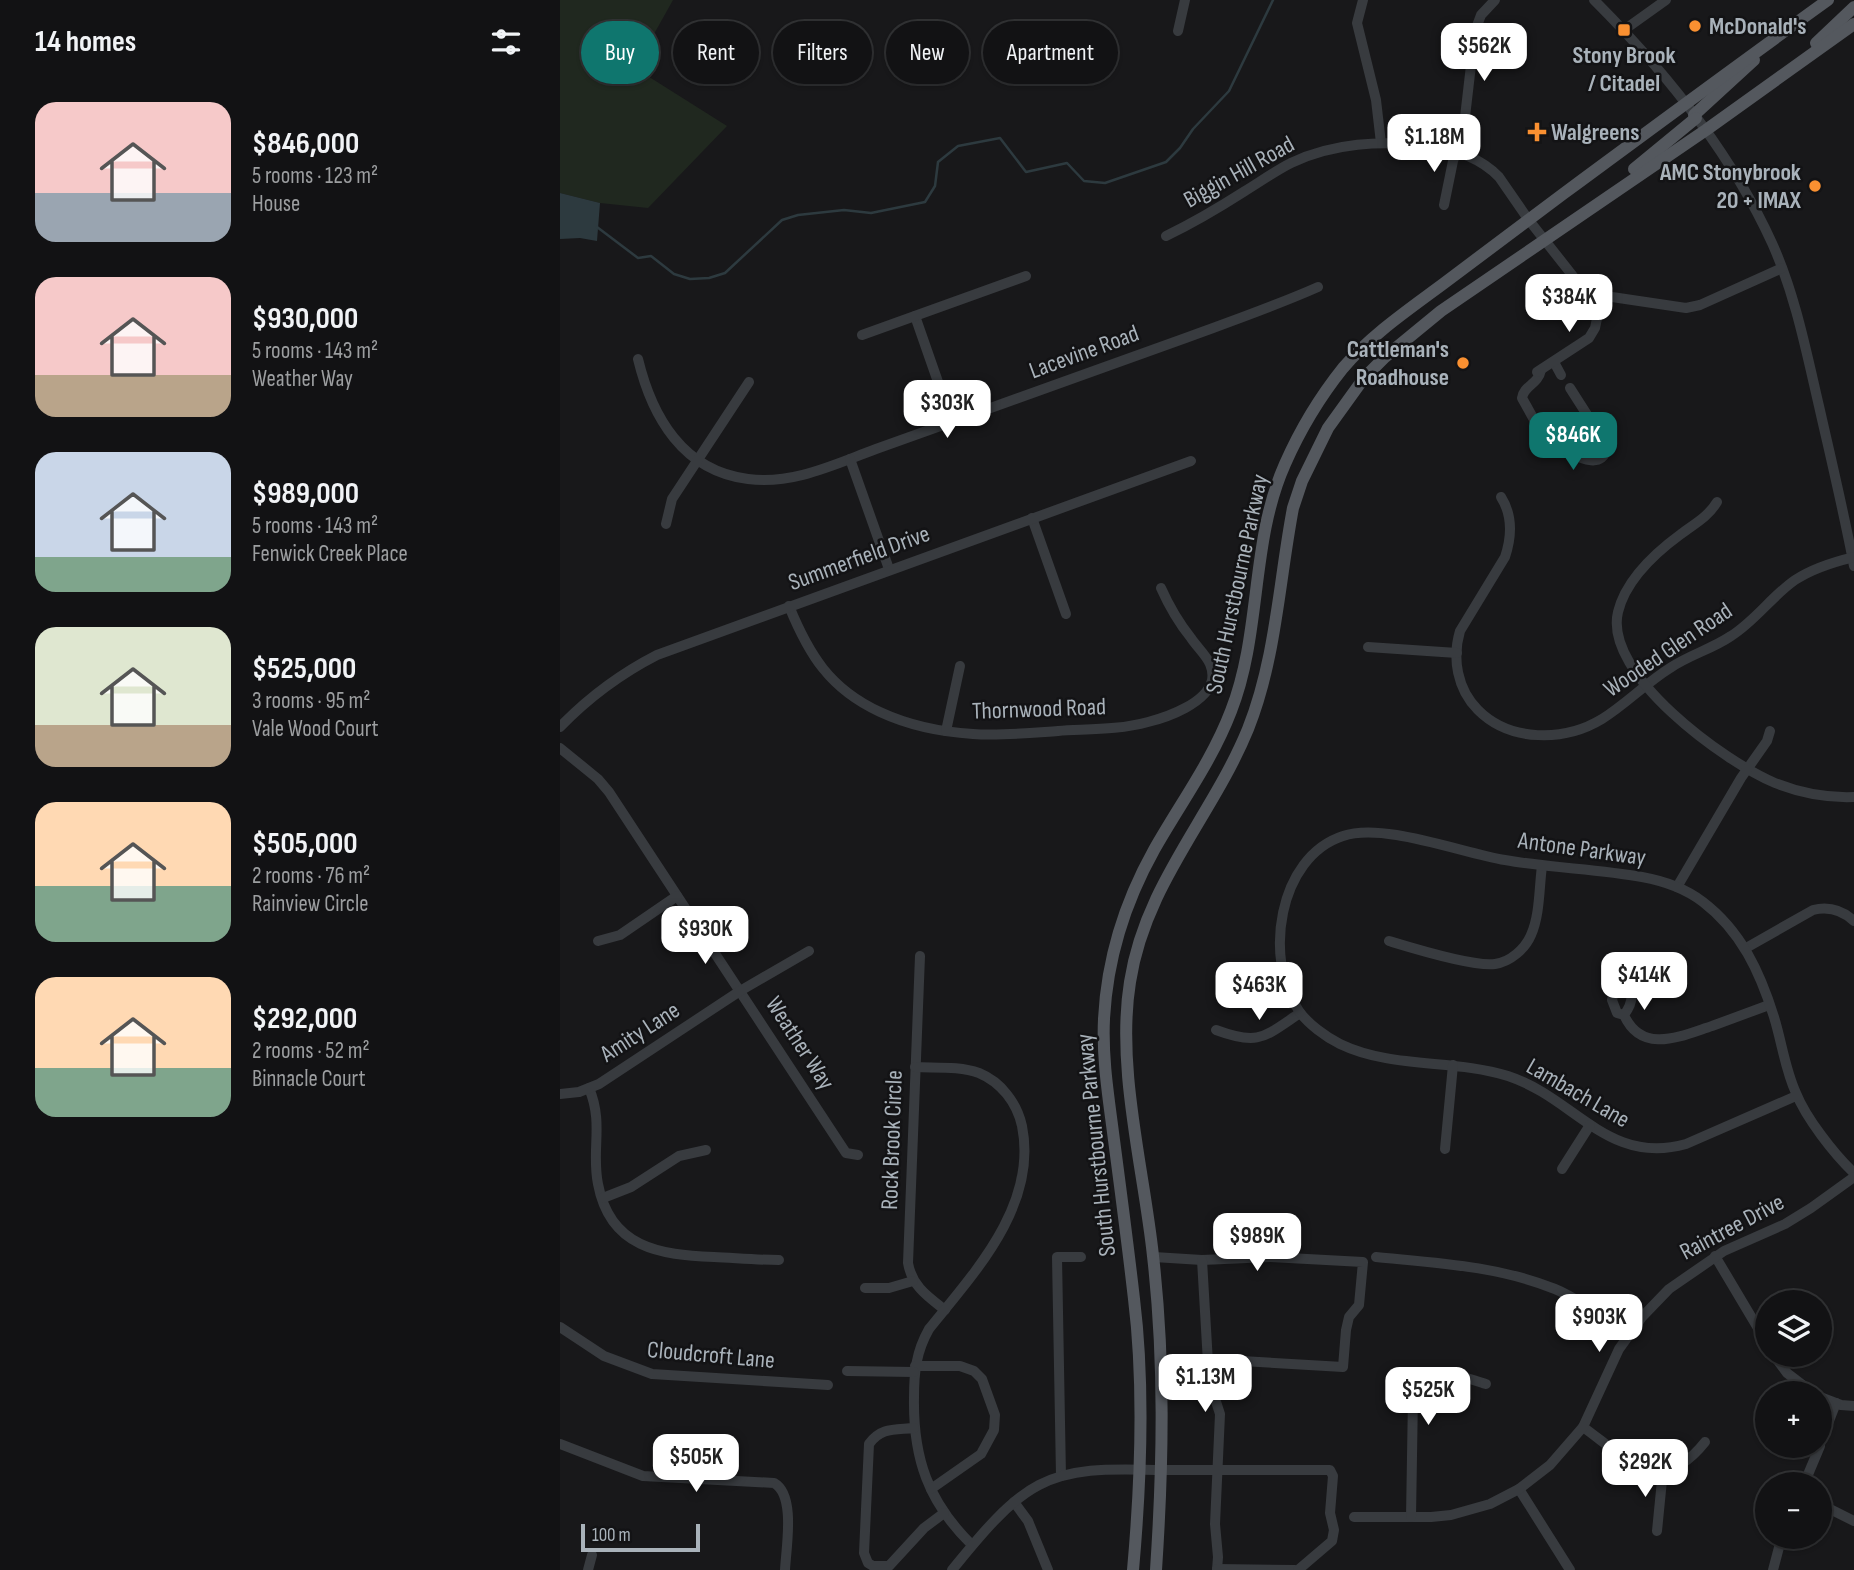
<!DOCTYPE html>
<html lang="en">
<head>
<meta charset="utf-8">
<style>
	:root { --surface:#121214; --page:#1f2022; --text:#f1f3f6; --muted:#9c9ea0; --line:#313234; --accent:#0f766e }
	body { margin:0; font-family:"Sofia Sans Condensed",sans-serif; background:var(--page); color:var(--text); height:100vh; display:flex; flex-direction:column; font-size:26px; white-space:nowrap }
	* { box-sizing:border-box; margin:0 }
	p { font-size:23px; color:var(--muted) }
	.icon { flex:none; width:38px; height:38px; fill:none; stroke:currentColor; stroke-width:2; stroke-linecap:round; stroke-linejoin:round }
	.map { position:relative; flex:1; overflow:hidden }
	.drawer { display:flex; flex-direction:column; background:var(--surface); width:560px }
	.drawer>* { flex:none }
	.top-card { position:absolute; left:21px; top:21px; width:665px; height:63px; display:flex; gap:14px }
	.controls { position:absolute; left:1195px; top:1290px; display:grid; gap:14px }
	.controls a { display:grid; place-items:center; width:77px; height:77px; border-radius:50%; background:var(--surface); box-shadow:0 2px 5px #0004,0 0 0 2px var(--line); font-size:35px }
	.scale { position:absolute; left:21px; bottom:18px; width:119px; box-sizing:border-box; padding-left:7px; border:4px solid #a9b2ba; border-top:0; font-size:19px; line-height:24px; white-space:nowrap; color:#a9b2ba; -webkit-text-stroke:5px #131315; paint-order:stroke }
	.price { position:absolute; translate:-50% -60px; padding:0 16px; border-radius:14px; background:#fff; color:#222; font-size:23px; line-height:46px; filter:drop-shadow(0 2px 4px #0008) }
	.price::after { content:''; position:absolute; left:50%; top:42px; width:21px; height:16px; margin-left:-10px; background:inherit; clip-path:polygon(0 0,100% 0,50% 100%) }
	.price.on { background:var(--accent); color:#fff }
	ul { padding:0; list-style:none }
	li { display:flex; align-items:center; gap:21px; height:175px; padding:0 35px }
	li span { display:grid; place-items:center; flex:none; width:196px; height:140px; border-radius:21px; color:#555 }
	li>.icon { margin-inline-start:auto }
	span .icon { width:84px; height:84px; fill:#fffc; stroke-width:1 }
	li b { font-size:30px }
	h2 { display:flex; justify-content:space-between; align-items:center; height:84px; padding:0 35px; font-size:30px }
	.tag { padding:0 24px; border-radius:32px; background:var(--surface); box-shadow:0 2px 5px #0004,0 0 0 2px var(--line); font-size:24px; line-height:63px }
	.tag.on { background:var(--accent); color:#fff }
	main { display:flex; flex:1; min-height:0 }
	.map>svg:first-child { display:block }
	.green { fill:#20281f }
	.water { fill:#2d3a3f }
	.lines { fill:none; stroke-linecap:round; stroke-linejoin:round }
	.stream { stroke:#2d3a3f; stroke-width:2.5 }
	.minor { stroke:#383b3f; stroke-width:10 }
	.major { stroke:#54585e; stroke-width:12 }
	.poi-dot { fill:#f99031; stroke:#131315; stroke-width:2.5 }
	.labels { text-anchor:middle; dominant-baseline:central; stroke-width:5; stroke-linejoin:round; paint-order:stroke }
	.poi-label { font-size:24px; font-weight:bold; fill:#a9b2ba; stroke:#131315; text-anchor:start }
	.street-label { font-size:24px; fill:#a9b2ba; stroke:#131315 }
</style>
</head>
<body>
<main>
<section class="drawer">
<h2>14 homes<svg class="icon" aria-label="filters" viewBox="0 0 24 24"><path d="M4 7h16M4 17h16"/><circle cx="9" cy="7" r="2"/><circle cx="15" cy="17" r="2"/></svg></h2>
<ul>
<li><span style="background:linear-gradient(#f6c9c9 65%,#9aa5b1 0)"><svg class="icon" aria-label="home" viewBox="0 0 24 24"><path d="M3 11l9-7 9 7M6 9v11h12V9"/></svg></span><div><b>$846,000</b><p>5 rooms · 123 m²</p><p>House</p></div></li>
<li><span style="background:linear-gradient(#f6c9c9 70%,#b9a48a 0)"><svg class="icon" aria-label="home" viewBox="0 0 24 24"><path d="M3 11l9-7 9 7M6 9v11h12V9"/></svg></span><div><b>$930,000</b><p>5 rooms · 143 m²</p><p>Weather Way</p></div></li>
<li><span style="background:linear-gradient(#c9d6e8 75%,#7fa58c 0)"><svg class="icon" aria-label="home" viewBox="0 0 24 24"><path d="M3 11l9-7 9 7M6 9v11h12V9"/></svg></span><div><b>$989,000</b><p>5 rooms · 143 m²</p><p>Fenwick Creek Place</p></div></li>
<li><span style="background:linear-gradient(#dfe7d0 70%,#b9a48a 0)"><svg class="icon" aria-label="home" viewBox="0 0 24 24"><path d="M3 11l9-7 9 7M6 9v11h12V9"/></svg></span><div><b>$525,000</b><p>3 rooms · 95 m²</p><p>Vale Wood Court</p></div></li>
<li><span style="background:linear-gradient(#ffd9b3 60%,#7fa58c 0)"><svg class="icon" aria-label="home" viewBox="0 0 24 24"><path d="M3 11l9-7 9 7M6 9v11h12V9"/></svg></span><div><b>$505,000</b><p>2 rooms · 76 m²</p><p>Rainview Circle</p></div></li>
<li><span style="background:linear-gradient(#ffd9b3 65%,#7fa58c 0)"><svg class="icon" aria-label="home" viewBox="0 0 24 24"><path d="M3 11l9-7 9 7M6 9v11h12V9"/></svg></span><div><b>$292,000</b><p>2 rooms · 52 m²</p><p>Binnacle Court</p></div></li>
</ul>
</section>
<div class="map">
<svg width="1294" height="1570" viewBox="0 0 1294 1570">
	<rect width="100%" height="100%" fill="#18181a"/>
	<path class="green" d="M0 0H113L75 68 167 126 88 208 40 203 0 193Z"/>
	<path class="water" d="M0 193 40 203 37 241 20 238 0 239Z"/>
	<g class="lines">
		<path class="stream" d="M37 227 78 258 91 256 114 274 130 279 149 278 165 273 222 220 238 215 284 210 311 213 365 202 375 186 378 162 398 146 440 138 466 172 507 163 524 181 545 183 606 162 620 148 633 129 669 91 713 0"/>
		<g class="minor">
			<path d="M803 0 797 23 816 100 821 143"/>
			<path d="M1034 0C1105 71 1170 151 1212 243 1235 294 1246 350 1259 406 1271 459 1284 513 1294 566"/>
			<path d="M1064 30 1106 0"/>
			<path d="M618 31 625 0"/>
			<path d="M884 205 893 161 903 134 915 31 921 15 935 0"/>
			<path d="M606 236C633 223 660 207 685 191 700 182 715 171 731 163 772 143 822 140 867 146 894 149 920 157 939 177L968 219 1020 285 1034 293 1052 297 1126 308 1140 305 1222 268"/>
			<path d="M355 316 392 422"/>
			<path d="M302 335 466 276"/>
			<path d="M78 359C92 417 123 471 188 479 233 485 275 464 316 449 352 436 389 423 425 410 490 387 555 363 620 340 666 323 713 307 758 287"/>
			<path d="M994 362 1001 375"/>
			<path d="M981 370C978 385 964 385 962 398L987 443C992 448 996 448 1003 450 1016 456 1044 472 1047 446L1010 388"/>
			<path d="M977 372 1029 338 1035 328 1042 295"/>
			<path d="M290 459 329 569"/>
			<path d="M941 497C953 516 952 536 945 557L900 631C892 658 897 689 918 710 950 742 1004 742 1042 719 1066 704 1086 683 1110 668 1129 655 1152 649 1171 636 1195 621 1212 596 1235 580 1253 568 1273 562 1294 557"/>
			<path d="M1157 502C1148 517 1134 524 1121 534 1095 553 1066 579 1058 612 1043 674 1165 762 1215 783 1240 793 1268 798 1294 797"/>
			<path d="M472 518 506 614"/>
			<path d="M106 524 112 499 189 382"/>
			<path d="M229 606C249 655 270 689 320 712 348 725 381 732 413 734 441 736 470 733 498 731 527 729 559 730 588 722 608 717 647 703 652 680 653 675 652 669 650 664 646 655 637 647 631 638 619 623 609 606 601 588"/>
			<path d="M808 647 897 653"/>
			<path d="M0 727C29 697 60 674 97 655L631 461"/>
			<path d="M386 731 400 666"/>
			<path d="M0 748 38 779 49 792 286 1153 298 1155"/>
			<path d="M1117 887 1181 778 1207 741 1210 731"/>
			<path d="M38 941 60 935 117 896"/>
			<path d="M829 941C852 948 913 967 935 964 950 962 965 949 971 935 980 915 979 888 982 866"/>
			<path d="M1186 948 1253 910C1269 906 1282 910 1294 921"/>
			<path d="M360 956 348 1263C352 1286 367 1296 385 1310"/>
			<path d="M1064 1015 1057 1013 1052 1000 1055 988 1063 985 1070 987C1074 997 1070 1007 1064 1015 1082 1055 1121 1036 1152 1026 1171 1019 1190 1012 1209 1005"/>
			<path d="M656 1030C699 1046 704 1037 740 1013"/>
			<path d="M355 1067C376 1068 400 1066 419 1073 441 1082 457 1103 462 1126 478 1205 415 1272 369 1329 356 1352 354 1372 354 1398 353 1458 368 1502 412 1545"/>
			<path d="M29 1088C44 1124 31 1150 38 1184 50 1248 100 1255 154 1257 176 1258 197 1260 219 1260"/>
			<path d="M0 1094 19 1092 39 1084 180 991 249 951"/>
			<path d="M1236 1096 1126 1144C1048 1166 1015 1098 948 1076 894 1059 832 1069 780 1044 766 1037 748 1024 739 1011 703 960 718 857 783 836 823 822 902 853 945 860 990 868 1037 869 1082 877 1104 881 1125 888 1143 902 1181 931 1200 972 1214 1017 1222 1043 1225 1069 1236 1093 1246 1118 1274 1154 1294 1173"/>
			<path d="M885 1149 893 1065"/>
			<path d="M1002 1169 1030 1125"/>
			<path d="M43 1198 71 1187 119 1156 146 1150"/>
			<path d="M1155 1256 1208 1345"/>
			<path d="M594 1257 642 1260 710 1257 803 1262 799 1305 789 1317 786 1330 783 1367 647 1359"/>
			<path d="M816 1257C877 1263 938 1266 995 1289 1019 1299 1046 1320 1068 1335"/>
			<path d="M642 1260 649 1380 660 1414 655 1524 658 1557 657 1570"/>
			<path d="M305 1288H329L353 1281"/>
			<path d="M0 1327 44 1356 92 1374 268 1385"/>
			<path d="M1213 1354 1227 1373 1253 1393"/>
			<path d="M355 1366H400L414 1371 422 1379 435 1415 434 1430 421 1454 371 1489"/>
			<path d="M287 1371 354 1372"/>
			<path d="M1260 1397 1281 1405 1294 1406"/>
			<path d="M1023 1427C1066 1458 1100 1499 1145 1442"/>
			<path d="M354 1428C335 1430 321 1427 309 1444L304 1553 308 1563 313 1566H329L364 1528 384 1513"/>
			<path d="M0 1444 83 1476 214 1483C236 1495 226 1548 225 1570"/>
			<path d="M1260 1444 1276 1403"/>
			<path d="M501 1476 497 1257H521"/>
			<path d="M1244 1484 1260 1446"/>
			<path d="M959 1489 1010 1570"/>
			<path d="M454 1502 468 1521 488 1570"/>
			<path d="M1260 1504 1294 1521"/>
			<path d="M794 1517H871L891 1515 930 1504 959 1489 990 1465 1023 1427 1059 1349 1082 1317 1109 1289 1164 1251 1225 1224 1251 1208 1294 1177"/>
			<path d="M851 1517 853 1396C859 1356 901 1377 926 1384"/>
			<path d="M1097 1531 1103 1470"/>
			<path d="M657 1569 735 1570"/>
			<path d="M28 1570 32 1555"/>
			<path d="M392 1570C416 1541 446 1502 479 1485 518 1465 563 1470 605 1470 660 1470 715 1470 770 1470L773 1476 770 1513 774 1530 772 1541 738 1570"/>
			<path d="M1213 1570 1222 1536"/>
		</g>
		<g class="major">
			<path d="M1256 43 1294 7"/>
			<path d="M1134 115 1194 60"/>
			<path d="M1074 169 1136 118"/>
			<path d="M573 1570C581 1481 585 1388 574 1299 568 1246 561 1193 554 1140 549 1100 542 1060 544 1019 547 960 565 902 594 850 620 804 652 761 671 711 702 632 690 542 725 464 740 430 759 398 783 368 811 335 848 310 883 284 923 254 963 224 1003 194 1091 129 1179 64 1268 0"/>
			<path d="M596 1570C603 1465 605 1361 593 1256 584 1170 556 1068 570 982 585 884 652 817 688 729 716 659 719 581 733 508L742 481 768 428 804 378 825 357 881 311 1146 130 1294 24"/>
		</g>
	</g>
	<g class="poi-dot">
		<circle cx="1135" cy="26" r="7"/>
		<rect x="1057" y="23" width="14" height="14" rx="3.5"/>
		<path d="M973.5 121.5h7v7h7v7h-7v7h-7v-7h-7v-7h7z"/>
		<circle cx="1255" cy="186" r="7"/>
		<circle cx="903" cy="363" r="7"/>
	</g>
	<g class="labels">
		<g class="poi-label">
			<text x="1149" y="26">McDonald's</text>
			<text x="1064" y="55" text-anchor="middle">Stony Brook<tspan x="1064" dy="28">/ Citadel</tspan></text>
			<text x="991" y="132">Walgreens</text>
			<text x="1241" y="172" text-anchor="end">AMC Stonybrook<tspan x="1241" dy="28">20 + IMAX</tspan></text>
			<text x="889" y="349" text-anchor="end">Cattleman's<tspan x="889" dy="28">Roadhouse</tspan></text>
		</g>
		<g class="street-label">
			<text transform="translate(679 172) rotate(-29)">Biggin Hill Road</text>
			<text transform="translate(524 352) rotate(-20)">Lacevine Road</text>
			<text transform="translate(299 558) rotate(-20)">Summerfield Drive</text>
			<text transform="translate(677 584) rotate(-78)">South Hurstbourne Parkway</text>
			<text transform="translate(1108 650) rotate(-34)">Wooded Glen Road</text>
			<text transform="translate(479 709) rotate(-2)">Thornwood Road</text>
			<text transform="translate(1022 849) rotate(8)">Antone Parkway</text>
			<text transform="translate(80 1032) rotate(-33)">Amity Lane</text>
			<text transform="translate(240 1043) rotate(57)">Weather Way</text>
			<text transform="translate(1018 1093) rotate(30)">Lambach Lane</text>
			<text transform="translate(332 1140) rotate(-88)">Rock Brook Circle</text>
			<text transform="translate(536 1145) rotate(-96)">South Hurstbourne Parkway</text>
			<text transform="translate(1172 1227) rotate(-28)">Raintree Drive</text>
			<text transform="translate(151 1355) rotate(5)">Cloudcroft Lane</text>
		</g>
	</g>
</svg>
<div class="controls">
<a><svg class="icon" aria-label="layers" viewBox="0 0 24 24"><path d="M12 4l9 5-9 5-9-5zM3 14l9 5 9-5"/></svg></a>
<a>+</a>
<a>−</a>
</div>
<div class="scale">100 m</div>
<b class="price" style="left:924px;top:83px">$562K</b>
<b class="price" style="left:874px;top:174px">$1.18M</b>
<b class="price" style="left:1009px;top:334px">$384K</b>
<b class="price" style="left:387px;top:440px">$303K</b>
<b class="price on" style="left:1013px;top:472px">$846K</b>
<b class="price" style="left:145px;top:966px">$930K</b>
<b class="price" style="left:1084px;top:1012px">$414K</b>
<b class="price" style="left:699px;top:1022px">$463K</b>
<b class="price" style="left:697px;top:1273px">$989K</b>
<b class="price" style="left:1039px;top:1354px">$903K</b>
<b class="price" style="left:645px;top:1414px">$1.13M</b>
<b class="price" style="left:868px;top:1427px">$525K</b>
<b class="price" style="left:136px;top:1494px">$505K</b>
<b class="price" style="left:1085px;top:1499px">$292K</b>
<div class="top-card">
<a class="tag on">Buy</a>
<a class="tag">Rent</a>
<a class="tag">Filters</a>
<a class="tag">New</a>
<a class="tag">Apartment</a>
</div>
</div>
</main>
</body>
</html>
